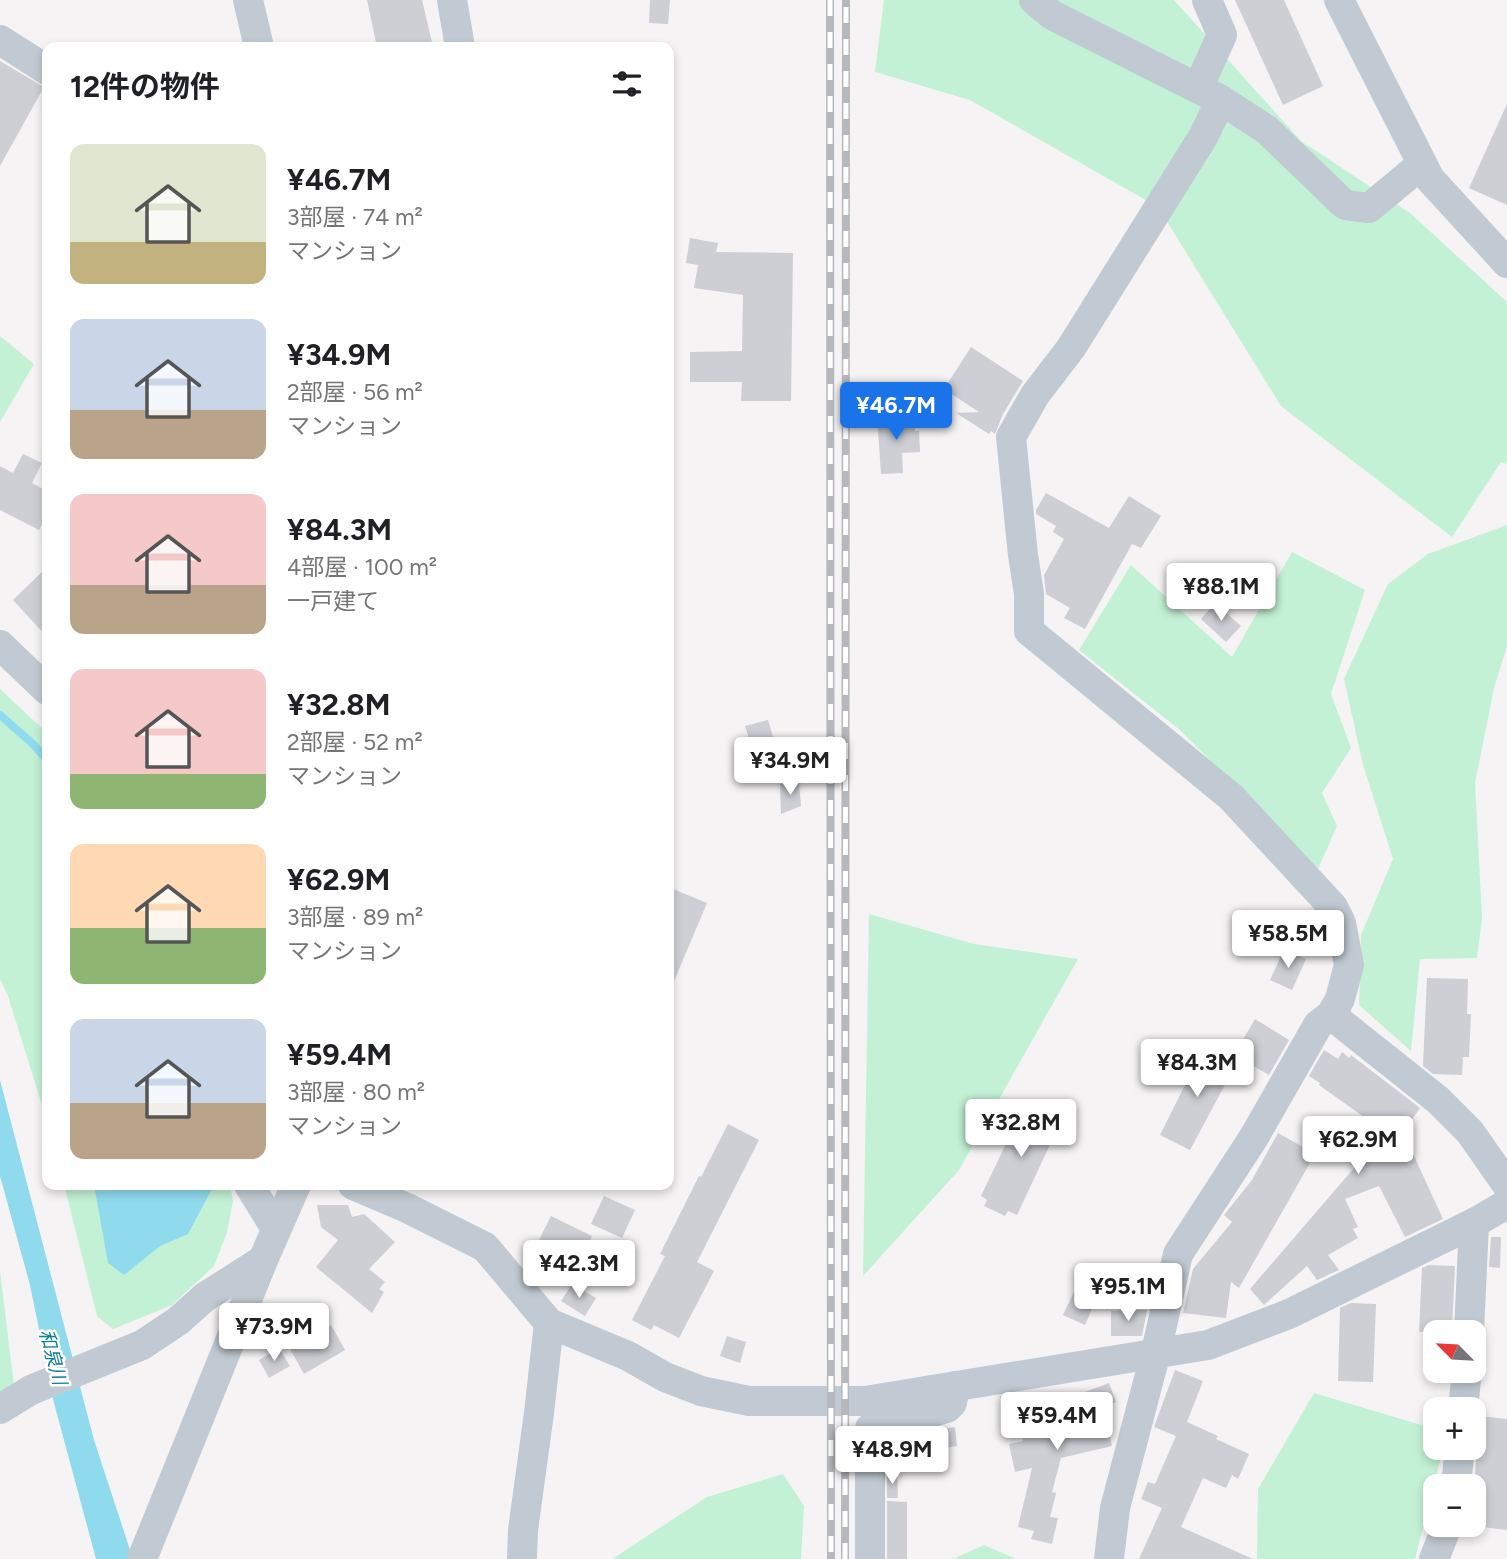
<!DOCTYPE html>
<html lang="ja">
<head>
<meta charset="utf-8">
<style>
	:root { --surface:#fff; --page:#f6f6f6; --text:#202124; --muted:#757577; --accent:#1a73e8 }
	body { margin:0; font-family:Figtree,"Noto Sans JP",sans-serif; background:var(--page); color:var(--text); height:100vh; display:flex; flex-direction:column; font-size:26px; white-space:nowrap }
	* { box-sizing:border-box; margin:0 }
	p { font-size:23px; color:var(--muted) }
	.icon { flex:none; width:38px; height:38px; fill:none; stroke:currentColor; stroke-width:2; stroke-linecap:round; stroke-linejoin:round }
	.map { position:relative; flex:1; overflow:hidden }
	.sheet { position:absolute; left:42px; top:42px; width:632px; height:1148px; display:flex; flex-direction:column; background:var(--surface); border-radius:14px; box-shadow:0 4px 10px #0003 }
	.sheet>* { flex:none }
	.needle { width:46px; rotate:294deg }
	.buttons { position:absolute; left:1423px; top:1320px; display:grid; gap:14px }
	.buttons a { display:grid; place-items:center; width:63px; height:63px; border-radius:14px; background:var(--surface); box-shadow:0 4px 10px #0003; font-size:35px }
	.price { position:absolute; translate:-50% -60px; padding:0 16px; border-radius:7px; background:#fff; color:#222; font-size:23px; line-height:46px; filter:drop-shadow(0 2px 4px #0008) }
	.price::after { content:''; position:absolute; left:50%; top:42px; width:21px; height:16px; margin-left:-10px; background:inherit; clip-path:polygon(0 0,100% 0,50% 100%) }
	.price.selected { background:var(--accent); color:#fff }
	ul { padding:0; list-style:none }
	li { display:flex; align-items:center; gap:21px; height:175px; padding:0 28px }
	li span { display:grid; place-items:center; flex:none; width:196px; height:140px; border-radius:14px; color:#555 }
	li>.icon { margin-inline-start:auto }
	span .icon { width:84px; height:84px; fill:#fffc; stroke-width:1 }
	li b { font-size:30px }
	h2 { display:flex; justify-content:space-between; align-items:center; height:84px; padding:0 28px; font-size:30px }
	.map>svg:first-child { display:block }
	.green { fill:#c3f1d5 }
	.water { fill:#90daee }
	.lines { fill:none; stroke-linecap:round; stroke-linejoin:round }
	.stream { stroke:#90daee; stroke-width:8 }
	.building { fill:#cdcfd5 }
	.minor { stroke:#c1cad2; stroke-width:30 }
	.rail-casing { stroke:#b5b8bd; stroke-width:8 }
	.rail { stroke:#fff; stroke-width:5; stroke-dasharray:16; stroke-linecap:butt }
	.labels { text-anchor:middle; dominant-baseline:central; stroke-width:5; stroke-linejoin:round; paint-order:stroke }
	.water-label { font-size:19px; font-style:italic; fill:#0c7c9b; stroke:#fff }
</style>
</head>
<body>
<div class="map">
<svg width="1507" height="1559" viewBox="0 0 1507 1559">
	<rect width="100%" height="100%" fill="#f5f3f3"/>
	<g class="green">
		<path d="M884 0H1174L1301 141 1410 213 1507 302V464L1501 462 1452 537 1281 406 1158 207 970 100 875 72Z"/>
		<path d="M0 336 34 364 0 422Z"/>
		<path d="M1507 525V646L1494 688 1475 783 1482 918 1477 958 1420 959 1411 1051 1359 1005 1361 935 1393 859 1363 765 1344 679 1388 584 1428 554Z"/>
		<path d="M1292 552 1365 590 1331 694 1351 748 1322 793 1337 826 1318 869 1180 730 1079 650 1131 565 1232 657Z"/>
		<path d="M0 689 47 733V1121L8 996 0 979Z"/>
		<path d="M869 914 974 944 1078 959 959 1170 863 1276Z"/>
		<path d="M64 1185H230L233 1201 227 1232 214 1266 172 1305 113 1329 97 1316Z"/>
		<path d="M0 1271 14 1386 0 1396Z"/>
		<path d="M1314 1393 1428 1427 1435 1439V1447H1439L1442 1453 1415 1559H1257L1258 1489Z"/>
		<path d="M783 1474 804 1506 801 1559H612L707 1497Z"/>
		<path d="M984 1545 1016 1559H953Z"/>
	</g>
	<g class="water">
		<path d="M0 1080 94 1440 133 1559H96L54 1403 30 1285 0 1176Z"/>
		<path d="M94 1185H214L188 1234 160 1246 124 1275 108 1263Z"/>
	</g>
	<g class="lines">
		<path class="stream" d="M0 715 33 744 47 760"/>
	</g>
	<g class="building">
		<path d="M367 0H422L432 42 410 47H377Z"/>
		<path d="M650 0H670L668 24 649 23Z"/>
		<path d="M1235 0H1284L1323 86 1283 105Z"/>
		<path d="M0 61 44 87 0 166Z"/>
		<path d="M1507 104V205L1469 188Z"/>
		<path d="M690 238 718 243 716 252 793 253 791 401H741L742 382H690V352L742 351 743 295 694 288 698 265 686 263Z"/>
		<path d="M971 347 1023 381 1003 414 995 434 991 431 989 434 956 413 979 412 944 389Z"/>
		<path d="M914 415 915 431H919L920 452 902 453 903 473 881 474 877 417Z"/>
		<path d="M23 454 42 463 32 483 47 491V515L39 530 0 510V466L13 473Z"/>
		<path d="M1046 493 1109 528 1129 496 1161 516 1141 548 1132 544 1085 629 1064 618 1070 608 1046 594 1044 575 1064 539 1053 532 1056 526 1036 514V510Z"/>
		<path d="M47 567V637L13 600Z"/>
		<path d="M1215 603 1241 626 1226 642 1201 619Z"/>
		<path d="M768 720 777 750 779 749 784 776 756 783 751 756 754 755 745 726Z"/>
		<path d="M799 783 801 806 781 814 780 784Z"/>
		<path d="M668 887 707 903 669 993H668Z"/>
		<path d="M1284 950 1306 959 1292 990 1270 980Z"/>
		<path d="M1427 978 1468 979 1467 1014H1471L1469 1057H1463L1462 1075 1433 1074 1423 1066Z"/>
		<path d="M1255 1019 1289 1040 1269 1075 1234 1055Z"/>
		<path d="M1203 1049 1235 1066 1190 1150 1160 1135Z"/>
		<path d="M1324 1050 1338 1059 1342 1052 1349 1058 1351 1055 1420 1108 1403 1132 1443 1219 1405 1237 1379 1186 1345 1199 1358 1227 1353 1229 1358 1238 1328 1255 1339 1270 1317 1280 1307 1266 1264 1305 1250 1289 1385 1132 1319 1085 1320 1083 1309 1076Z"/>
		<path d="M1027 1100 1063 1117 1017 1215 1008 1211 1005 1216 984 1206 987 1200 981 1196Z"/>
		<path d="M728 1124 759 1140 697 1262 714 1271 679 1338 654 1325 651 1330 632 1320 665 1256 660 1254 699 1176 701 1177Z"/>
		<path d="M1278 1133 1315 1154 1239 1288 1231 1282 1226 1318 1183 1313 1193 1269 1232 1222 1224 1215 1252 1180Z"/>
		<path d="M604 1196 635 1210 622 1238 591 1224Z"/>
		<path d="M317 1205H348L352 1217 364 1214 395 1242 369 1269 385 1282 379 1289 384 1292 372 1313 316 1267 338 1240 321 1227Z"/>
		<path d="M551 1216 592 1236 568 1286 535 1270 544 1252 535 1248Z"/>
		<path d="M1491 1237H1501L1500 1268 1489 1267Z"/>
		<path d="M1429 1265 1455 1266 1452 1332H1419L1422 1268Z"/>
		<path d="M1085 1269 1105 1279 1085 1325 1063 1315Z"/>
		<path d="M572 1284 596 1298 585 1316 561 1301Z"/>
		<path d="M1351 1303 1376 1304 1373 1382 1338 1381 1340 1308Z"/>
		<path d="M1147 1310 1142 1336H1111V1311Z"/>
		<path d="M331 1325 345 1350 304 1374 290 1349Z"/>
		<path d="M727 1336 746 1342 740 1363 720 1356Z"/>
		<path d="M279 1348 290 1366 269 1378 259 1360Z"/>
		<path d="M1175 1370 1203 1381 1187 1422 1218 1436 1216 1439 1249 1454 1238 1479 1232 1475 1226 1488 1203 1478 1181 1527 1253 1559H1139L1162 1508 1141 1499 1148 1482 1155 1484 1176 1436 1154 1427Z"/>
		<path d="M1109 1383 1116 1402 1103 1407 1112 1446 1061 1458 1052 1492 1056 1493 1050 1517 1058 1518 1052 1544 1031 1539 1034 1531 1018 1527 1032 1468 1015 1472 1009 1444 1023 1441 1017 1416 1076 1402 1074 1396Z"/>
		<path d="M1479 1416 1507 1419V1530L1474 1526V1487L1477 1449 1474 1438Z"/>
		<path d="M955 1427 957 1446 939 1449 940 1456 911 1459 908 1436Z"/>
		<path d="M887 1474H897L898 1498H887Z"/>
		<path d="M887 1501 907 1502V1559H887Z"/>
	</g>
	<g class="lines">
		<g class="minor">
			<path d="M248 0 259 47"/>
			<path d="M452 0 460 47"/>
			<path d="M1034 0 1052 15 1221 100 1267 130 1345 205 1369 208 1422 164"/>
			<path d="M1339 0 1430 179 1507 263"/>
			<path d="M0 40 47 70"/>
			<path d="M1198 88 1222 35 1207 0"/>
			<path d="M0 645 47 690"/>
			<path d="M1331 1015 1438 1100 1470 1132 1507 1185"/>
			<path d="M249 1185 276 1229"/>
			<path d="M353 1185 407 1208 485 1247 549 1323 628 1356 665 1377 701 1391 749 1401H865L1208 1345 1289 1314 1474 1223 1507 1204"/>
			<path d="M1469 1332 1474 1223"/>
			<path d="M0 1409 31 1390 142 1345 178 1321 205 1297 263 1260"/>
			<path d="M1463 1409 1467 1370"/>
			<path d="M1456 1486 1460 1447"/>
			<path d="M142 1559 263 1260 296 1185"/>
			<path d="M522 1559 523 1530 539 1413 549 1323"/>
			<path d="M870 1559V1428L947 1408 952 1403 955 1386"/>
			<path d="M1109 1559 1115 1508 1156 1352 1178 1254 1254 1137 1318 1025 1331 1015 1340 999 1349 965 1341 923 1333 907 1231 797 1029 631V594L1023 555 1011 437 1035 395 1071 348 1203 137 1221 100"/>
			<path d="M1434 1559 1448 1524"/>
		</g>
		<defs>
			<g id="rail">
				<path d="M830 0 831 1559"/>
				<path d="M845 1559 846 0"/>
			</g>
		</defs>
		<use href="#rail" class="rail-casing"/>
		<use href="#rail" class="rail"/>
	</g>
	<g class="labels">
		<g class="water-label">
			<text transform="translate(53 1357) rotate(75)">和泉川</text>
		</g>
	</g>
</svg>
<div class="buttons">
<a><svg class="needle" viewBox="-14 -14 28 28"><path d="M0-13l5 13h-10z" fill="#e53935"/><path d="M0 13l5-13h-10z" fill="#757577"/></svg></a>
<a>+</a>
<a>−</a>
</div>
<b class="price selected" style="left:896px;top:442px">¥46.7M</b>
<b class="price" style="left:1221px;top:623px">¥88.1M</b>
<b class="price" style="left:790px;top:797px">¥34.9M</b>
<b class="price" style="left:1288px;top:970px">¥58.5M</b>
<b class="price" style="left:1197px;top:1099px">¥84.3M</b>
<b class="price" style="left:1021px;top:1159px">¥32.8M</b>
<b class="price" style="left:1358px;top:1176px">¥62.9M</b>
<b class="price" style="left:579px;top:1300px">¥42.3M</b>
<b class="price" style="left:1128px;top:1323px">¥95.1M</b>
<b class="price" style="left:274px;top:1363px">¥73.9M</b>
<b class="price" style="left:1057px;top:1452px">¥59.4M</b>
<b class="price" style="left:892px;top:1486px">¥48.9M</b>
<section class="sheet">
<h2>12件の物件<svg class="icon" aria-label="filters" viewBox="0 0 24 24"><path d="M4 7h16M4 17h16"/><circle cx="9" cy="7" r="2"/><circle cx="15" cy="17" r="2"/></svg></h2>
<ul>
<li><span style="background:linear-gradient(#dfe7d0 70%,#c2b280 0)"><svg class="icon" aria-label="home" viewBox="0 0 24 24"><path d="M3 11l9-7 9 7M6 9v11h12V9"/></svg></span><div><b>¥46.7M</b><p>3部屋 · 74 m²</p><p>マンション</p></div></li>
<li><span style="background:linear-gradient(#c9d6e8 65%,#b9a48a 0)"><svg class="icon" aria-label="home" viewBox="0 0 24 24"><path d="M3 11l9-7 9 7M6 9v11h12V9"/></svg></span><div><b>¥34.9M</b><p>2部屋 · 56 m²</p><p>マンション</p></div></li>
<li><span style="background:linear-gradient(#f6c9c9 65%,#b9a48a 0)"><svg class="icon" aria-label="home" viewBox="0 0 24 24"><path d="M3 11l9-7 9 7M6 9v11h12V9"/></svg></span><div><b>¥84.3M</b><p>4部屋 · 100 m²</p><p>一戸建て</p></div></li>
<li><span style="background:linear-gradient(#f6c9c9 75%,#8fb573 0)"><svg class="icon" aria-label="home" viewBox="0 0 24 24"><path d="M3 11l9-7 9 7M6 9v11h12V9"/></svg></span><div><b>¥32.8M</b><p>2部屋 · 52 m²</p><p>マンション</p></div></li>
<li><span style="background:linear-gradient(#ffd9b3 60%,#8fb573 0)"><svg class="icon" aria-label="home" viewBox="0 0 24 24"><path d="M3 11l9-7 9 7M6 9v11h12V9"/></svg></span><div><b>¥62.9M</b><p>3部屋 · 89 m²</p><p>マンション</p></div></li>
<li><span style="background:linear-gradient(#c9d6e8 60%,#b9a48a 0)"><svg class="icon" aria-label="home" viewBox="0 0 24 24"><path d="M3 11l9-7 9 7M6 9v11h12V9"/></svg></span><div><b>¥59.4M</b><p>3部屋 · 80 m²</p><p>マンション</p></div></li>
</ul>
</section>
</div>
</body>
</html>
